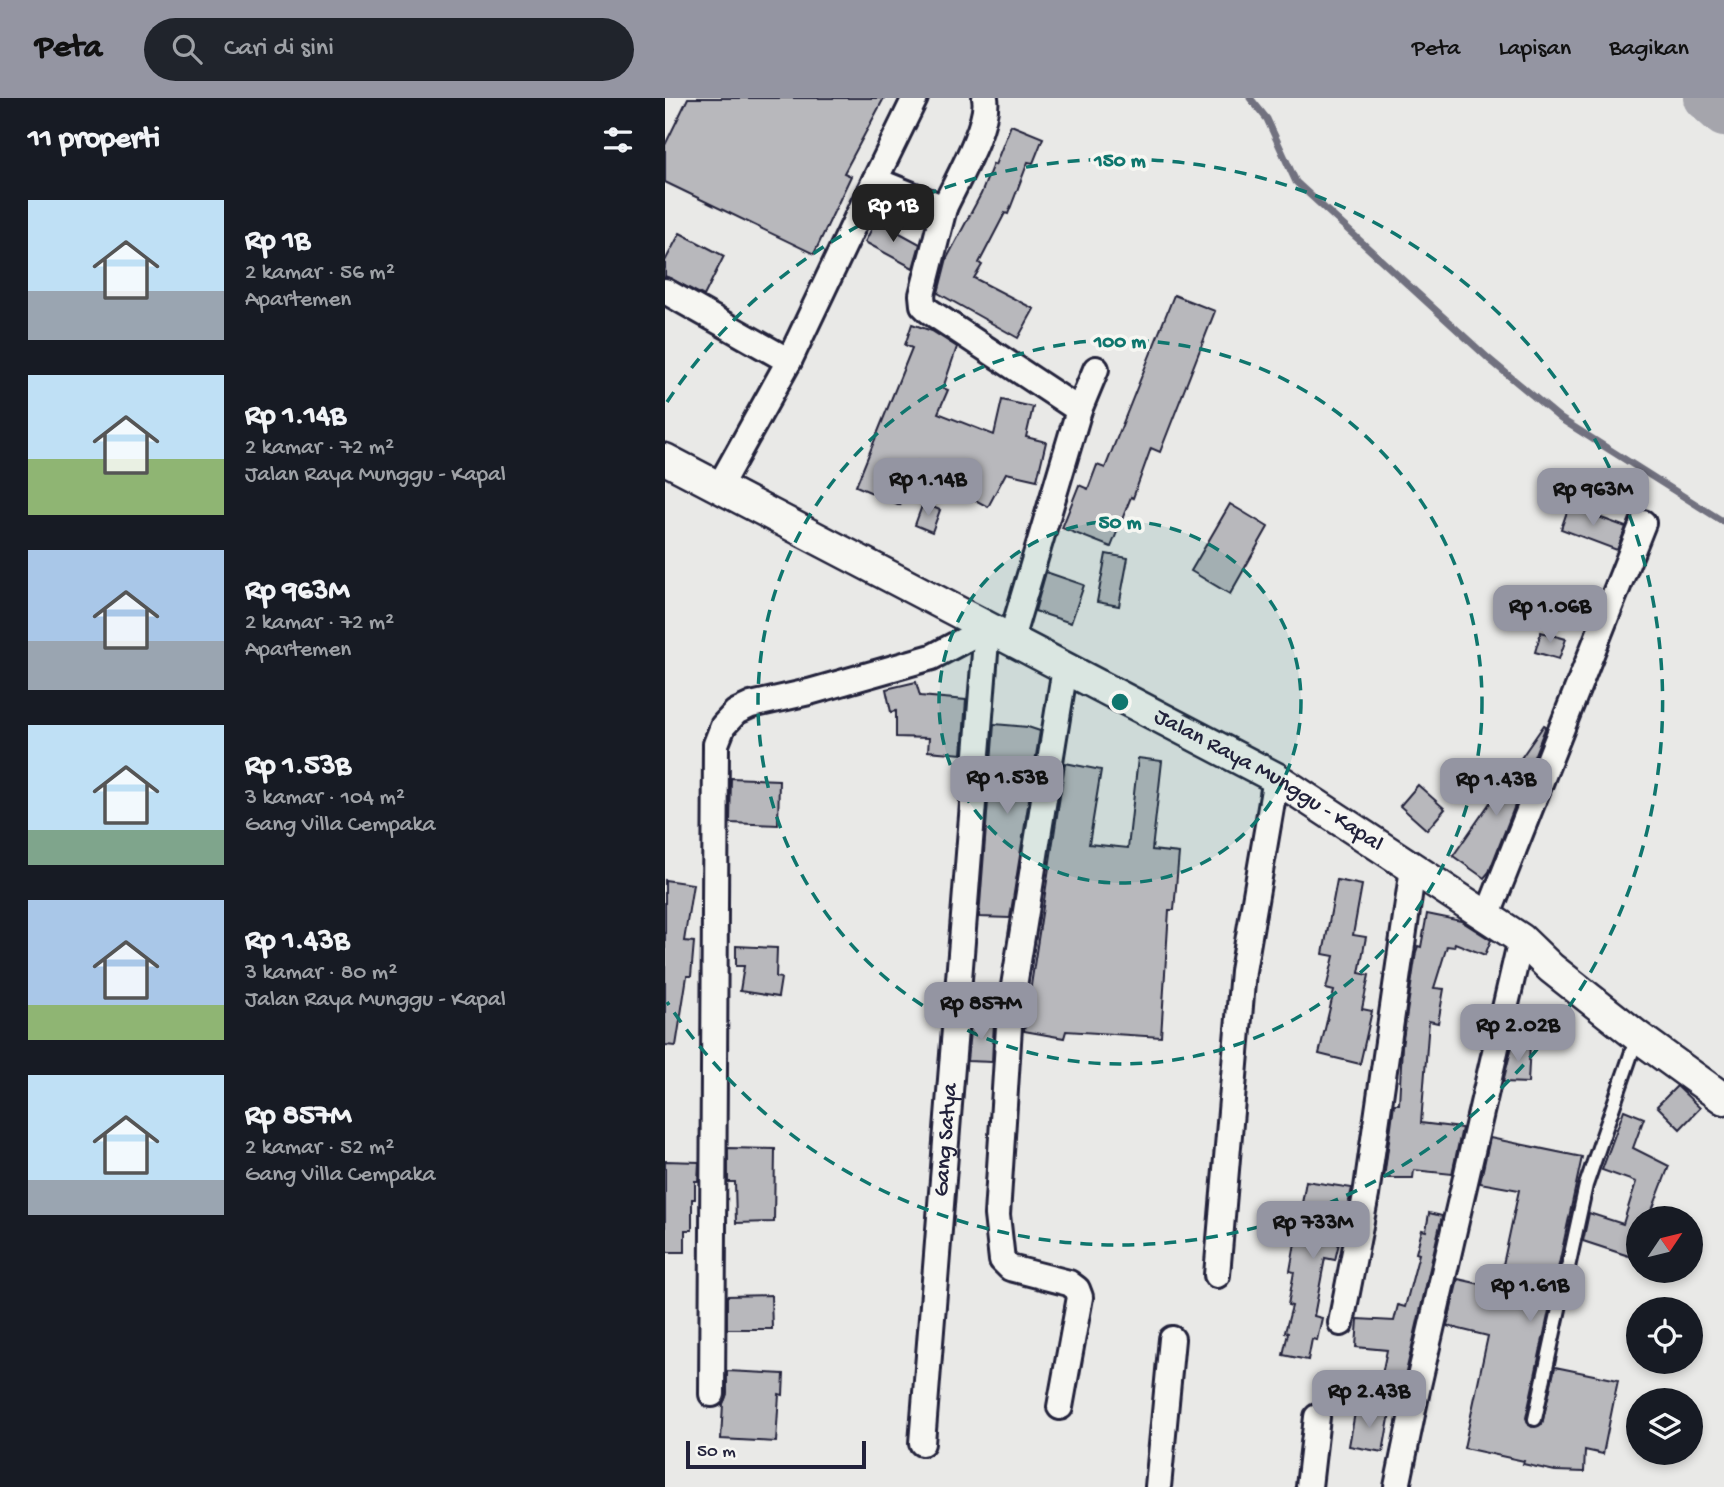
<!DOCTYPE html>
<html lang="id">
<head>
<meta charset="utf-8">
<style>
	:root { --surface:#171b24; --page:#20242c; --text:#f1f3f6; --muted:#9ea1a6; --accent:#9495a2 }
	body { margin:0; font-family:"Gochi Hand",sans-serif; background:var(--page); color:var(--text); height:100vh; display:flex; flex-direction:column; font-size:26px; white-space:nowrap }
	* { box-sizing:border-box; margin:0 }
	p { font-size:23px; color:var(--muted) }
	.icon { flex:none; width:38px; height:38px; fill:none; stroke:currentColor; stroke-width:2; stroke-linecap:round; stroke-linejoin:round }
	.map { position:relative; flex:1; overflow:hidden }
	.sheet { display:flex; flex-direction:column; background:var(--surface); width:665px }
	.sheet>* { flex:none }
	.needle { width:46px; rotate:55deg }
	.fabs { position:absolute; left:961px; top:1108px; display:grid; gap:14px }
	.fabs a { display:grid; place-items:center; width:77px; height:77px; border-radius:50%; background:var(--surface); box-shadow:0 4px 10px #0003; font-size:35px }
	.scale { position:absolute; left:21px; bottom:18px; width:180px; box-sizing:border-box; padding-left:7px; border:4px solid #22223b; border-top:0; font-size:19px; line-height:24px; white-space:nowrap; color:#22223b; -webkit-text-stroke:5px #f6f6f2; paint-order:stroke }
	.price { position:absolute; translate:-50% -60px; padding:0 16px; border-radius:14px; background:var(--accent); color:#111; font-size:23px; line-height:46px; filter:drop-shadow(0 2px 4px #0008) }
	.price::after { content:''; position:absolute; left:50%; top:42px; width:21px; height:16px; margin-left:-10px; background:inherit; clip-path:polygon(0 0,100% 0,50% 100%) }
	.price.active { background:#222; color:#fff }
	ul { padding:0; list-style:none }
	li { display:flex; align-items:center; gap:21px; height:175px; padding:0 28px }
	li span { display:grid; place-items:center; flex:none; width:196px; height:140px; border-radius:0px; color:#555 }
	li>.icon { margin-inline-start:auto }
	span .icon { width:84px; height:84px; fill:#fffc; stroke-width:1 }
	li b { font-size:30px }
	h2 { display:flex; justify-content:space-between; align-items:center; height:84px; padding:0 28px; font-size:30px }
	header { display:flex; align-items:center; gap:42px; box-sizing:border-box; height:98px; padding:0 35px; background:var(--accent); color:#111 }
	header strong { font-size:33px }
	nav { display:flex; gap:38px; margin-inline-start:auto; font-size:24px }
	.search { width:490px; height:63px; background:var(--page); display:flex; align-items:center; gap:18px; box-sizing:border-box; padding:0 24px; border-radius:38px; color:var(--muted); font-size:26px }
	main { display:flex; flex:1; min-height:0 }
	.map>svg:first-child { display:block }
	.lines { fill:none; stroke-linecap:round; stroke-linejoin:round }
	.stream { stroke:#71717f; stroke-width:7 }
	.river { stroke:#a5a5ac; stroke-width:44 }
	.building { fill:#b8b8bc; stroke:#22223b; stroke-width:2 }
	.service-casing { stroke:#22223b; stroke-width:18 }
	.minor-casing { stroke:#22223b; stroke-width:30 }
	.tertiary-casing { stroke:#22223b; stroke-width:35 }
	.service { stroke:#f6f6f2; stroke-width:12 }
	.minor { stroke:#f6f6f2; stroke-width:24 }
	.tertiary { stroke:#f6f6f2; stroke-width:30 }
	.ring { fill:none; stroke:#0f766e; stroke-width:3.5; stroke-dasharray:12 9 }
	.labels { text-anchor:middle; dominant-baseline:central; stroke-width:7; stroke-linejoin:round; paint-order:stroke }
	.street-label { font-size:23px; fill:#22223b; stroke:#f6f6f2 }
	.centre { fill:#0f766e; stroke:#f6f6f2; stroke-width:3.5 }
	.ring-label { font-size:21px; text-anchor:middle; font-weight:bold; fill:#0f766e; stroke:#f6f6f2; stroke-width:7; stroke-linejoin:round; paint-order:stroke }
</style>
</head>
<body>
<header>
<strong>Peta</strong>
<div class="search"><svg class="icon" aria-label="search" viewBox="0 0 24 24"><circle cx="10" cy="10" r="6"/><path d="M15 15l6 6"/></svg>Cari di sini</div>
<nav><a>Peta</a><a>Lapisan</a><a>Bagikan</a></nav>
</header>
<main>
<section class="sheet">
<h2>11 properti<svg class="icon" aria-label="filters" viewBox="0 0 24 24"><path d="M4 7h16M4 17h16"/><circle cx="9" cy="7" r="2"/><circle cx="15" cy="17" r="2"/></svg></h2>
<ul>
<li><span style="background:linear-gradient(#bfe0f5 65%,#9aa5b1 0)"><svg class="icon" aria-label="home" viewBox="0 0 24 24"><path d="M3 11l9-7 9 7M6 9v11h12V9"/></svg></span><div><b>Rp 1B</b><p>2 kamar · 56 m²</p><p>Apartemen</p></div></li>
<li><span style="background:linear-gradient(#bfe0f5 60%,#8fb573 0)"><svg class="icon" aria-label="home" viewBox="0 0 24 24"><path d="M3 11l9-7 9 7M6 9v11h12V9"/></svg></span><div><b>Rp 1.14B</b><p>2 kamar · 72 m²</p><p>Jalan Raya Munggu - Kapal</p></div></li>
<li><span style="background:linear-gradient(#a9c7e8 65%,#9aa5b1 0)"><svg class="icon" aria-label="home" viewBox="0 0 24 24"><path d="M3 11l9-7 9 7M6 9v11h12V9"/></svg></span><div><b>Rp 963M</b><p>2 kamar · 72 m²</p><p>Apartemen</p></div></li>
<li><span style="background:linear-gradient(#bfe0f5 75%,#7fa58c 0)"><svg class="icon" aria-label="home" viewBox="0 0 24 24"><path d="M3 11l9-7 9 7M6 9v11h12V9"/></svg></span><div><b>Rp 1.53B</b><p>3 kamar · 104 m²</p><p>Gang Villa Cempaka</p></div></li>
<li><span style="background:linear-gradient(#a9c7e8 75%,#8fb573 0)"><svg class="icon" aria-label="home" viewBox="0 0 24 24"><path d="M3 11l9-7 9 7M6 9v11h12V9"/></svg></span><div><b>Rp 1.43B</b><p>3 kamar · 80 m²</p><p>Jalan Raya Munggu - Kapal</p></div></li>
<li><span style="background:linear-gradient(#bfe0f5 75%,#9aa5b1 0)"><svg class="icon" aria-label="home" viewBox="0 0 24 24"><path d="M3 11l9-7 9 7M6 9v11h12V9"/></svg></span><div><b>Rp 857M</b><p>2 kamar · 52 m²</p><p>Gang Villa Cempaka</p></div></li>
</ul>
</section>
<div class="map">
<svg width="1059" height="1389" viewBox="0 0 1059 1389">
	<rect width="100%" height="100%" fill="#e9e9e7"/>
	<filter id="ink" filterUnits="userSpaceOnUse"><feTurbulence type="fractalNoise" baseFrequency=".0143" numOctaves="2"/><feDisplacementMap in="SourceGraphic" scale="14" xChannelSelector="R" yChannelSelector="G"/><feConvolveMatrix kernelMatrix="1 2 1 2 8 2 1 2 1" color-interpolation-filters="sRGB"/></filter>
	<g filter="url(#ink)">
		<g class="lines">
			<path class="stream" d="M585 0 602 21 631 84 824 261 896 321 1059 424"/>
			<path class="river" d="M1040 0 1059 17"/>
		</g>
		<g class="building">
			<path d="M23 0H219L179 75 186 78 149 156 0 84V47Z"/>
			<path d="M346 27 378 40 368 65 363 64 343 116 340 115 314 165 317 167 309 180 369 211 353 240 273 195 282 160 316 96 328 66 330 67Z"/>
			<path d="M211 122 255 146 248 170 200 144Z"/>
			<path d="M15 135 59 158 39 198 0 178V163Z"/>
			<path d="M509 197 550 213 495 354 486 350 468 400 466 399 446 449 397 430 414 387 423 391 432 367 440 370Z"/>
			<path d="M247 226 267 233 292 249 278 290 283 292 273 315 329 337 337 302 368 309 361 339 381 344 372 382 341 375 323 409 297 395 304 381 253 363 235 407 191 388 247 250 240 247Z"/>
			<path d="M258 405 275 412 267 434 250 427Z"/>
			<path d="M565 406 603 429 565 496 526 473Z"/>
			<path d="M904 408 961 429 952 452 896 431Z"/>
			<path d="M441 456 463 460 454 508 432 504Z"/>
			<path d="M381 474 419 487 406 525 370 513Z"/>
			<path d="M876 534 901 541 894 561 870 554Z"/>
			<path d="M251 584 255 598 301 602 297 656 263 653 264 640 231 639V613L226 614 221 591Z"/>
			<path d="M329 626 363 629 375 633 345 820 314 819Z"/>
			<path d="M879 627 881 628 824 774 819 780 788 758Z"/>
			<path d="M473 660 497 663 487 752 514 755 509 812H504L496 939 401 933 399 940 359 933 400 665 436 672 424 746 463 750Z"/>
			<path d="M66 680 114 682 113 727 65 725Z"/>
			<path d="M753 687 780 711 762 732 735 708Z"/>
			<path d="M0 782 28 786 19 843 29 844 26 878H22L11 948 0 947Z"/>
			<path d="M672 782 697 787 688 837 701 839 694 875 704 877 697 911 707 913 695 966 654 956 669 893 661 891 669 858 658 856Z"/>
			<path d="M762 816 796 823 826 842 820 857 790 845 789 849 782 848 769 890 779 891 773 925 764 923 756 1025 797 1030 787 1076 749 1072 748 1080H719L729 1006H734L737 948 751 854 753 848 756 849Z"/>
			<path d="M71 848 112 850 111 879 116 880 113 899 75 893 79 868H71Z"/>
			<path d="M306 923 329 924 327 964 302 963Z"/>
			<path d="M848 944 865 945 863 985 838 984Z"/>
			<path d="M1012 988 1035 1010 1015 1031 992 1008Z"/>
			<path d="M959 1012 979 1020 968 1050 1004 1068 984 1120H973V1161L918 1143 924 1115 958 1126 971 1084 937 1072Z"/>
			<path d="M825 1040 917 1059 861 1320 864 1327 867 1329 877 1326 890 1269 953 1282 938 1356 920 1352 919 1374 890 1373 858 1366 859 1363 799 1350 823 1238 782 1228 793 1181 833 1190 854 1092 815 1085Z"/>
			<path d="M63 1050 110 1051 109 1124 71 1125 70 1084H63Z"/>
			<path d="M0 1063 34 1064 33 1083H30V1101H27V1132H20V1154H0Z"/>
			<path d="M641 1083 687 1090 670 1162 660 1160 649 1218 657 1220 652 1242 647 1241 643 1262 618 1257 623 1235 620 1234 627 1208 623 1207 629 1174 625 1173Z"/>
			<path d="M764 1115 777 1118 736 1296 714 1291 722 1252 691 1249 693 1221 729 1223 733 1207 740 1209 754 1156 751 1155 757 1132 761 1133Z"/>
			<path d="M106 1197 107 1231H62V1198Z"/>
			<path d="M62 1273 119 1276 118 1297 114 1296 111 1344 56 1341 58 1306 62 1296Z"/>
			<path d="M691 1309 725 1315 718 1354 684 1348Z"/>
		</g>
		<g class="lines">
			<defs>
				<path id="service" d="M870 1321 921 1087 972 939"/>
				<g id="minor">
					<path d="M210 82 250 0"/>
					<path d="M279 110 257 197 258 207 264 213 414 312"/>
					<path d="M0 193 124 263"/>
					<path d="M54 389 124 263 210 82 279 110C291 84 325 25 320 0"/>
					<path d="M346 541 414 312 431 271"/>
					<path d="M822 819 978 425"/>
					<path d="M552 1177 578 873 611 680"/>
					<path d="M676 1225 701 1097 748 770"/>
					<path d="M47 1296 51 646 58 628 71 614 86 607 144 594 267 559 322 530"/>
					<path d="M395 1309 415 1199 412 1191 404 1185 345 1170 337 1162 332 1117 345 913 400 570"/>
					<path id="s1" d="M257 1345 322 530"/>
					<path d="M493 1389 507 1241"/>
					<path d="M644 1389 652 1319"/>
					<path d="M732 1389 752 1292 856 841"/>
				</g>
				<g id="tertiary">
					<path id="s2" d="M0 361 611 680 856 841 886 870 972 938 1059 1001"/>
				</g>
			</defs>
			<use href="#service" class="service-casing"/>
			<use href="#minor" class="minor-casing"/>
			<use href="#tertiary" class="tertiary-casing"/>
			<use href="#service" class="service"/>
			<use href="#minor" class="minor"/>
			<use href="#tertiary" class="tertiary"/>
		</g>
	</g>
	<circle cx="455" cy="604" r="181" fill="#0f766e" fill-opacity=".12"/>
	<g class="ring">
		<circle cx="455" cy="604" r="181"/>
		<circle cx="455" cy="604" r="362"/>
		<path d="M2 304A543 543 0 1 1 2 904"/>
	</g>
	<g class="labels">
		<g class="street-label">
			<text stroke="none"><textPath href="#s2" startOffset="684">Jalan Raya Munggu - Kapal</textPath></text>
			<text stroke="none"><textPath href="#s1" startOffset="304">Gang Satya</textPath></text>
		</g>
	</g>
	<circle cx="455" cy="604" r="10" class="centre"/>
	<g class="ring-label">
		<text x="455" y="68">150 m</text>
		<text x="455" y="249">100 m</text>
		<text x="455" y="430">50 m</text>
	</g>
</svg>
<div class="fabs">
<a><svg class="needle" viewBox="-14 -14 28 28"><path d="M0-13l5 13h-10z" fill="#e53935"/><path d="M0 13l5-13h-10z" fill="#9ea1a6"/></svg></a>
<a><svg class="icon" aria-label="locate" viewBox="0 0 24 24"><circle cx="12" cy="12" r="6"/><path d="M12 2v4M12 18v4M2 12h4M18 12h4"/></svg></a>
<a><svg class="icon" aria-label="layers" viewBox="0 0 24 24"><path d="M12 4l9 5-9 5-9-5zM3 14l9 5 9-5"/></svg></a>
</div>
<div class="scale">50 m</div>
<b class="price active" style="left:228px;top:146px">Rp 1B</b>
<b class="price" style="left:263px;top:420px">Rp 1.14B</b>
<b class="price" style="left:928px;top:430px">Rp 963M</b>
<b class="price" style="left:885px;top:547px">Rp 1.06B</b>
<b class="price" style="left:342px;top:718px">Rp 1.53B</b>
<b class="price" style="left:831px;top:720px">Rp 1.43B</b>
<b class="price" style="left:316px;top:944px">Rp 857M</b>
<b class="price" style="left:853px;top:966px">Rp 2.02B</b>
<b class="price" style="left:648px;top:1163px">Rp 733M</b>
<b class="price" style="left:865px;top:1226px">Rp 1.61B</b>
<b class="price" style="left:704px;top:1332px">Rp 2.43B</b>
</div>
</main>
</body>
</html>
